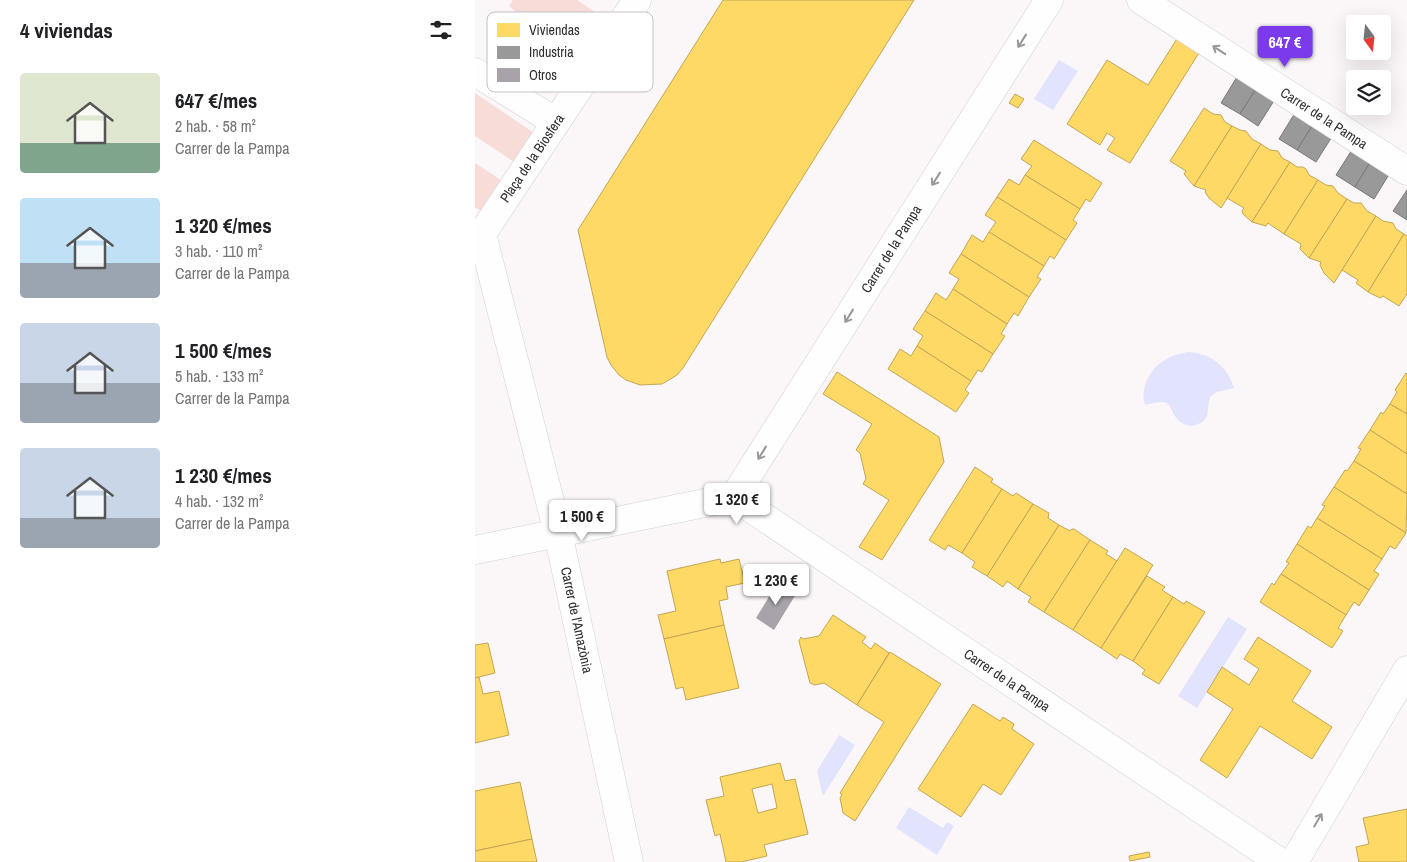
<!DOCTYPE html>
<html lang="es">
<head>
<meta charset="utf-8">
<style>
	:root { --surface:#fff; --page:#f2f2f2; --text:#202124; --muted:#757577; --accent:#7c3aed }
	body { margin:0; font-family:"Archivo Narrow",sans-serif; background:var(--page); color:var(--text); height:100vh; display:flex; flex-direction:column; font-size:19px; white-space:nowrap }
	* { box-sizing:border-box; margin:0 }
	p { font-size:16px; color:var(--muted) }
	.icon { flex:none; width:28px; height:28px; fill:none; stroke:currentColor; stroke-width:2; stroke-linecap:round; stroke-linejoin:round }
	.map { position:relative; flex:1; overflow:hidden }
	.drawer { display:flex; flex-direction:column; background:var(--surface); width:475px }
	.drawer>* { flex:none }
	.needle { width:32px; rotate:165deg }
	.tools { position:absolute; left:871px; top:15px; display:grid; gap:10px }
	.tools a { display:grid; place-items:center; width:45px; height:45px; border-radius:5px; background:var(--surface); box-shadow:0 5px 20px #0002; font-size:25px }
	.price { position:absolute; translate:-50% -42px; padding:0 11px; border-radius:5px; background:#fff; color:#222; font-size:16px; line-height:32px; filter:drop-shadow(0 1px 2px #0008) }
	.price::after { content:''; position:absolute; left:50%; top:30px; width:15px; height:11px; margin-left:-8px; background:inherit; clip-path:polygon(0 0,100% 0,50% 100%) }
	.price.current { background:var(--accent); color:#fff }
	ul { padding:0; list-style:none }
	li { display:flex; align-items:center; gap:15px; height:125px; padding:0 20px }
	li span { display:grid; place-items:center; flex:none; width:140px; height:100px; border-radius:5px; color:#555 }
	li>.icon { margin-inline-start:auto }
	span .icon { width:60px; height:60px; fill:#fffc; stroke-width:1 }
	li b { font-size:21px }
	h2 { display:flex; justify-content:space-between; align-items:center; height:60px; padding:0 20px; font-size:21px }
	main { display:flex; flex:1; min-height:0 }
	.map>svg:first-child { display:block }
	.green { fill:#f8dcd7 }
	.water { fill:#e2e3fc }
	.homes { fill:#ffd966; stroke:#c1a656; fill-rule:evenodd }
	.industry { fill:#999; stroke:#7a797a }
	.building { fill:#a8a3ab }
	.lines { fill:none; stroke-linecap:round; stroke-linejoin:round }
	.street-casing { stroke:#d3cfd1; stroke-width:29 }
	.street { stroke:#fefefe; stroke-width:28 }
	.oneway { stroke:#989697 }
	.labels { text-anchor:middle; dominant-baseline:central; stroke-width:5; stroke-linejoin:round; paint-order:stroke }
	.street-label { font-size:14px; fill:#312f30; stroke:#fff }
	.key { fill:#fff; stroke:#c1c1c1; stroke-width:1 }
	.key-label { font-size:14px; fill:#312f30 }
</style>
</head>
<body>
<main>
<section class="drawer">
<h2>4 viviendas<svg class="icon" aria-label="filters" viewBox="0 0 24 24"><path d="M4 7h16M4 17h16"/><circle cx="9" cy="7" r="2"/><circle cx="15" cy="17" r="2"/></svg></h2>
<ul>
<li><span style="background:linear-gradient(#dfe7d0 70%,#7fa58c 0)"><svg class="icon" aria-label="home" viewBox="0 0 24 24"><path d="M3 11l9-7 9 7M6 9v11h12V9"/></svg></span><div><b>647 €/mes</b><p>2 hab. · 58 m²</p><p>Carrer de la Pampa</p></div></li>
<li><span style="background:linear-gradient(#bfe0f5 65%,#9aa5b1 0)"><svg class="icon" aria-label="home" viewBox="0 0 24 24"><path d="M3 11l9-7 9 7M6 9v11h12V9"/></svg></span><div><b>1 320 €/mes</b><p>3 hab. · 110 m²</p><p>Carrer de la Pampa</p></div></li>
<li><span style="background:linear-gradient(#c9d6e8 60%,#9aa5b1 0)"><svg class="icon" aria-label="home" viewBox="0 0 24 24"><path d="M3 11l9-7 9 7M6 9v11h12V9"/></svg></span><div><b>1 500 €/mes</b><p>5 hab. · 133 m²</p><p>Carrer de la Pampa</p></div></li>
<li><span style="background:linear-gradient(#c9d6e8 70%,#9aa5b1 0)"><svg class="icon" aria-label="home" viewBox="0 0 24 24"><path d="M3 11l9-7 9 7M6 9v11h12V9"/></svg></span><div><b>1 230 €/mes</b><p>4 hab. · 132 m²</p><p>Carrer de la Pampa</p></div></li>
</ul>
</section>
<div class="map">
<svg width="932" height="862" viewBox="0 0 932 862">
	<rect width="100%" height="100%" fill="#fbf7f9"/>
	<g class="green">
		<path d="M38 0H102L135 22 88 92 17 44 40 11 34 6Z"/>
		<path d="M0 93 62 135 42 164 0 136Z"/>
		<path d="M0 163 32 184 12 215 0 207Z"/>
	</g>
	<g class="water">
		<path d="M584 60 603 71 578 110 559 99Z"/>
		<path d="M713 352C736 353 753 367 759 388L742 392 735 397C731 413 737 421 717 426 693 423 701 402 687 402 682 402 675 404 670 405 668 399 668 391 670 385 677 365 693 355 713 352Z"/>
		<path d="M753 617 772 629 722 708 703 696Z"/>
		<path d="M364 735 380 745 348 796 342 771Z"/>
		<path d="M434 807 468 828 472 822 479 826 462 855 421 828Z"/>
	</g>
	<g class="homes">
		<path d="M248 0H439L208 368 202 375 187 384 165 385 151 380 144 375 136 365 132 357 103 230Z"/>
		<path d="M705 34 727 48 655 163 632 150 640 138 632 133 625 145 592 124 632 60 673 85Z"/>
		<path d="M540 94 549 99 543 108 534 103Z"/>
		<path d="M729 108 738 114 746 115 750 122 757 126 719 186 709 174 711 171 695 161Z"/>
		<path d="M757 126 765 130 771 131 777 139 786 144 746 208 734 198 730 192 731 190 719 186Z"/>
		<path d="M559 140 627 183 615 202 611 199 605 209 550 175 557 166 546 159Z"/>
		<path d="M786 144 795 150 803 151 807 158 815 162 777 222 768 214 767 211 769 208 752 198Z"/>
		<path d="M815 162 822 167H828L831 169 834 175 843 180 809 234 793 223 791 226 777 222Z"/>
		<path d="M550 175 605 209 598 220 602 223 591 240 522 197 534 179 544 185Z"/>
		<path d="M843 180 851 185 858 186 863 193 872 199 834 258 825 249 826 244 809 234Z"/>
		<path d="M522 197 591 240 579 259 575 256 569 266 514 232 521 222 510 215Z"/>
		<path d="M872 199 879 203H886L892 211 901 216 859 283 849 273 845 265 846 262 834 258Z"/>
		<path d="M901 216 908 221 918 223 921 229 929 234 893 292 881 283 883 280 867 270Z"/>
		<path d="M514 232 569 266 562 277 566 279 554 297 486 254 497 235 508 242Z"/>
		<path d="M929 234 932 236V294L924 306 908 296 905 298 893 292Z"/>
		<path d="M486 254 554 297 543 316 539 313 532 324 478 289 484 279 474 273Z"/>
		<path d="M478 289 532 324 526 334 530 336 518 354 450 311 461 293 471 300Z"/>
		<path d="M450 311 518 354 507 372 503 370 496 381 442 346 448 336 438 329Z"/>
		<path d="M442 346 496 381 490 390 494 393 481 412 413 369 425 349 436 356Z"/>
		<path d="M362 372 464 437 469 462 407 560 384 547 414 500 388 484 391 479 385 453 381 450 397 424 348 394Z"/>
		<path d="M931 373 932 374V414L915 404 922 392 920 390Z"/>
		<path d="M915 404 932 414V454L895 430 906 412 908 414Z"/>
		<path d="M895 430 932 454V494L879 461 886 449 883 448Z"/>
		<path d="M879 461 932 494 931 533 859 487 870 470 872 471Z"/>
		<path d="M500 467 518 479 516 482 527 489 487 553 473 545 470 550 454 540Z"/>
		<path d="M859 487 931 533 920 549 915 546 907 559 842 518 850 506 847 505Z"/>
		<path d="M527 489 538 496 541 493 558 504 512 576 497 567 500 562 487 553Z"/>
		<path d="M558 504 574 513 573 518 584 525 543 589 532 581 528 587 512 576Z"/>
		<path d="M842 518 907 559 899 571 904 574 894 590 822 544 833 526 836 528Z"/>
		<path d="M584 525 595 531 597 529H599L615 540 569 612 553 602 556 597 543 589Z"/>
		<path d="M615 540 633 551 631 554 642 561 598 630 569 612Z"/>
		<path d="M822 544 894 590 884 606 879 602 871 615 806 574 814 563 811 562Z"/>
		<path d="M650 548 678 565 626 648 598 630Z"/>
		<path d="M245 559 246 563 264 559 270 583 251 587 253 599 244 601 249 625 189 639 183 615 201 611 192 571Z"/>
		<path d="M806 574 871 615 863 628 868 631 857 648 785 602 797 583 799 585Z"/>
		<path d="M672 576 690 587 687 590 698 597 658 661 645 654 642 659 626 648Z"/>
		<path d="M698 597 709 604 711 601 730 612 684 684 667 674 670 670 658 661Z"/>
		<path d="M358 615 391 637 387 642 396 649 400 643 414 653 382 705 349 683 340 685 335 683 324 641 326 637 328 639 344 636Z"/>
		<path d="M249 625 264 688 211 700 208 687 201 689 189 639Z"/>
		<path d="M783 637 836 671 817 701 857 727 837 759 785 726 752 778 725 760 758 709 732 692 747 667 774 685 784 669 769 659Z"/>
		<path d="M13 643 20 673 0 678V645Z"/>
		<path d="M415 652 466 684 380 821 368 813 365 798 367 795 365 793 409 722 382 705Z"/>
		<path d="M4 677 8 694 24 691 34 735 0 743V678Z"/>
		<path d="M498 704 525 721 528 717 539 724 537 729 559 744 526 795 508 784 486 817 443 789Z"/>
		<path d="M305 763 310 781 320 779 333 834 289 845 292 856 266 862H251L245 834 240 836 231 800 249 796 245 777ZM297 784 302 808 283 813 277 789Z"/>
		<path d="M45 782 57 839 0 851V791Z"/>
		<path d="M932 809V862H884L881 847 894 844 888 818Z"/>
		<path d="M57 839 62 862H0V851Z"/>
		<path d="M674 852 675 857 655 861 654 856Z"/>
	</g>
	<g class="industry">
		<path d="M765 72 784 84 765 114 746 103Z"/>
		<path d="M784 84 802 96 783 126 765 114Z"/>
		<path d="M823 108 841 120 822 150 804 139Z"/>
		<path d="M841 120 860 132 841 162 822 150Z"/>
		<path d="M880 145 899 156 880 187 861 175Z"/>
		<path d="M899 156 918 168 899 199 880 187Z"/>
		<path d="M932 190V220L918 211Z"/>
	</g>
	<path class="building" d="M303 582 321 594 299 630 281 618Z"/>
	<g class="lines">
		<defs>
			<g id="street">
				<path d="M574 0 259 497 805 862"/>
				<path d="M666 0 932 171"/>
				<path d="M0 72 81 122"/>
				<path d="M7 234 83 533 154 862"/>
				<path d="M7 234 162 0"/>
				<path d="M0 550 259 497"/>
				<path d="M819 862 932 670"/>
			</g>
		</defs>
		<use href="#street" class="street-casing"/>
		<use href="#street" class="street"/>
	</g>
	<defs><path id="oneway-shaft" d="M-6 0H5M1.5-3L5.5 0L1.5 3" fill="none" stroke-width="1.6" stroke-linecap="round" stroke-linejoin="round" transform="scale(1.25)"/></defs>
	<g class="oneway">
		<use href="#oneway-shaft" transform="translate(547 41) rotate(122)"/>
		<use href="#oneway-shaft" transform="translate(744 50) rotate(-147)"/>
		<use href="#oneway-shaft" transform="translate(461 179) rotate(122)"/>
		<use href="#oneway-shaft" transform="translate(374 316) rotate(122)"/>
		<use href="#oneway-shaft" transform="translate(287 453) rotate(122)"/>
		<use href="#oneway-shaft" transform="translate(843 820) rotate(-59)"/>
	</g>
	<g class="labels">
		<g class="street-label">
			<text transform="translate(849 118) rotate(33)">Carrer de la Pampa</text>
			<text transform="translate(57 158) rotate(-56)">Plaça de la Biosfera</text>
			<text transform="translate(416 249) rotate(-58)">Carrer de la Pampa</text>
			<text transform="translate(102 620) rotate(78)">Carrer de l'Amazònia</text>
			<text transform="translate(532 680) rotate(34)">Carrer de la Pampa</text>
		</g>
	</g>
	<rect x="12" y="12" width="166" height="80" rx="8" class="key"/>
	<rect x="22" y="23" width="23" height="14" fill="#ffd966"/>
	<rect x="22" y="46" width="23" height="13" fill="#999"/>
	<rect x="22" y="68" width="23" height="14" fill="#a8a3ab"/>
	<g class="key-label">
		<text x="54" y="35">Viviendas</text>
		<text x="54" y="57">Industria</text>
		<text x="54" y="80">Otros</text>
	</g>
</svg>
<div class="tools">
<a><svg class="needle" viewBox="-14 -14 28 28"><path d="M0-13l5 13h-10z" fill="#e53935"/><path d="M0 13l5-13h-10z" fill="#757577"/></svg></a>
<a><svg class="icon" aria-label="layers" viewBox="0 0 24 24"><path d="M12 4l9 5-9 5-9-5zM3 14l9 5 9-5"/></svg></a>
</div>
<b class="price current" style="left:810px;top:68px">647 €</b>
<b class="price" style="left:262px;top:525px">1 320 €</b>
<b class="price" style="left:107px;top:542px">1 500 €</b>
<b class="price" style="left:301px;top:606px">1 230 €</b>
</div>
</main>
</body>
</html>
